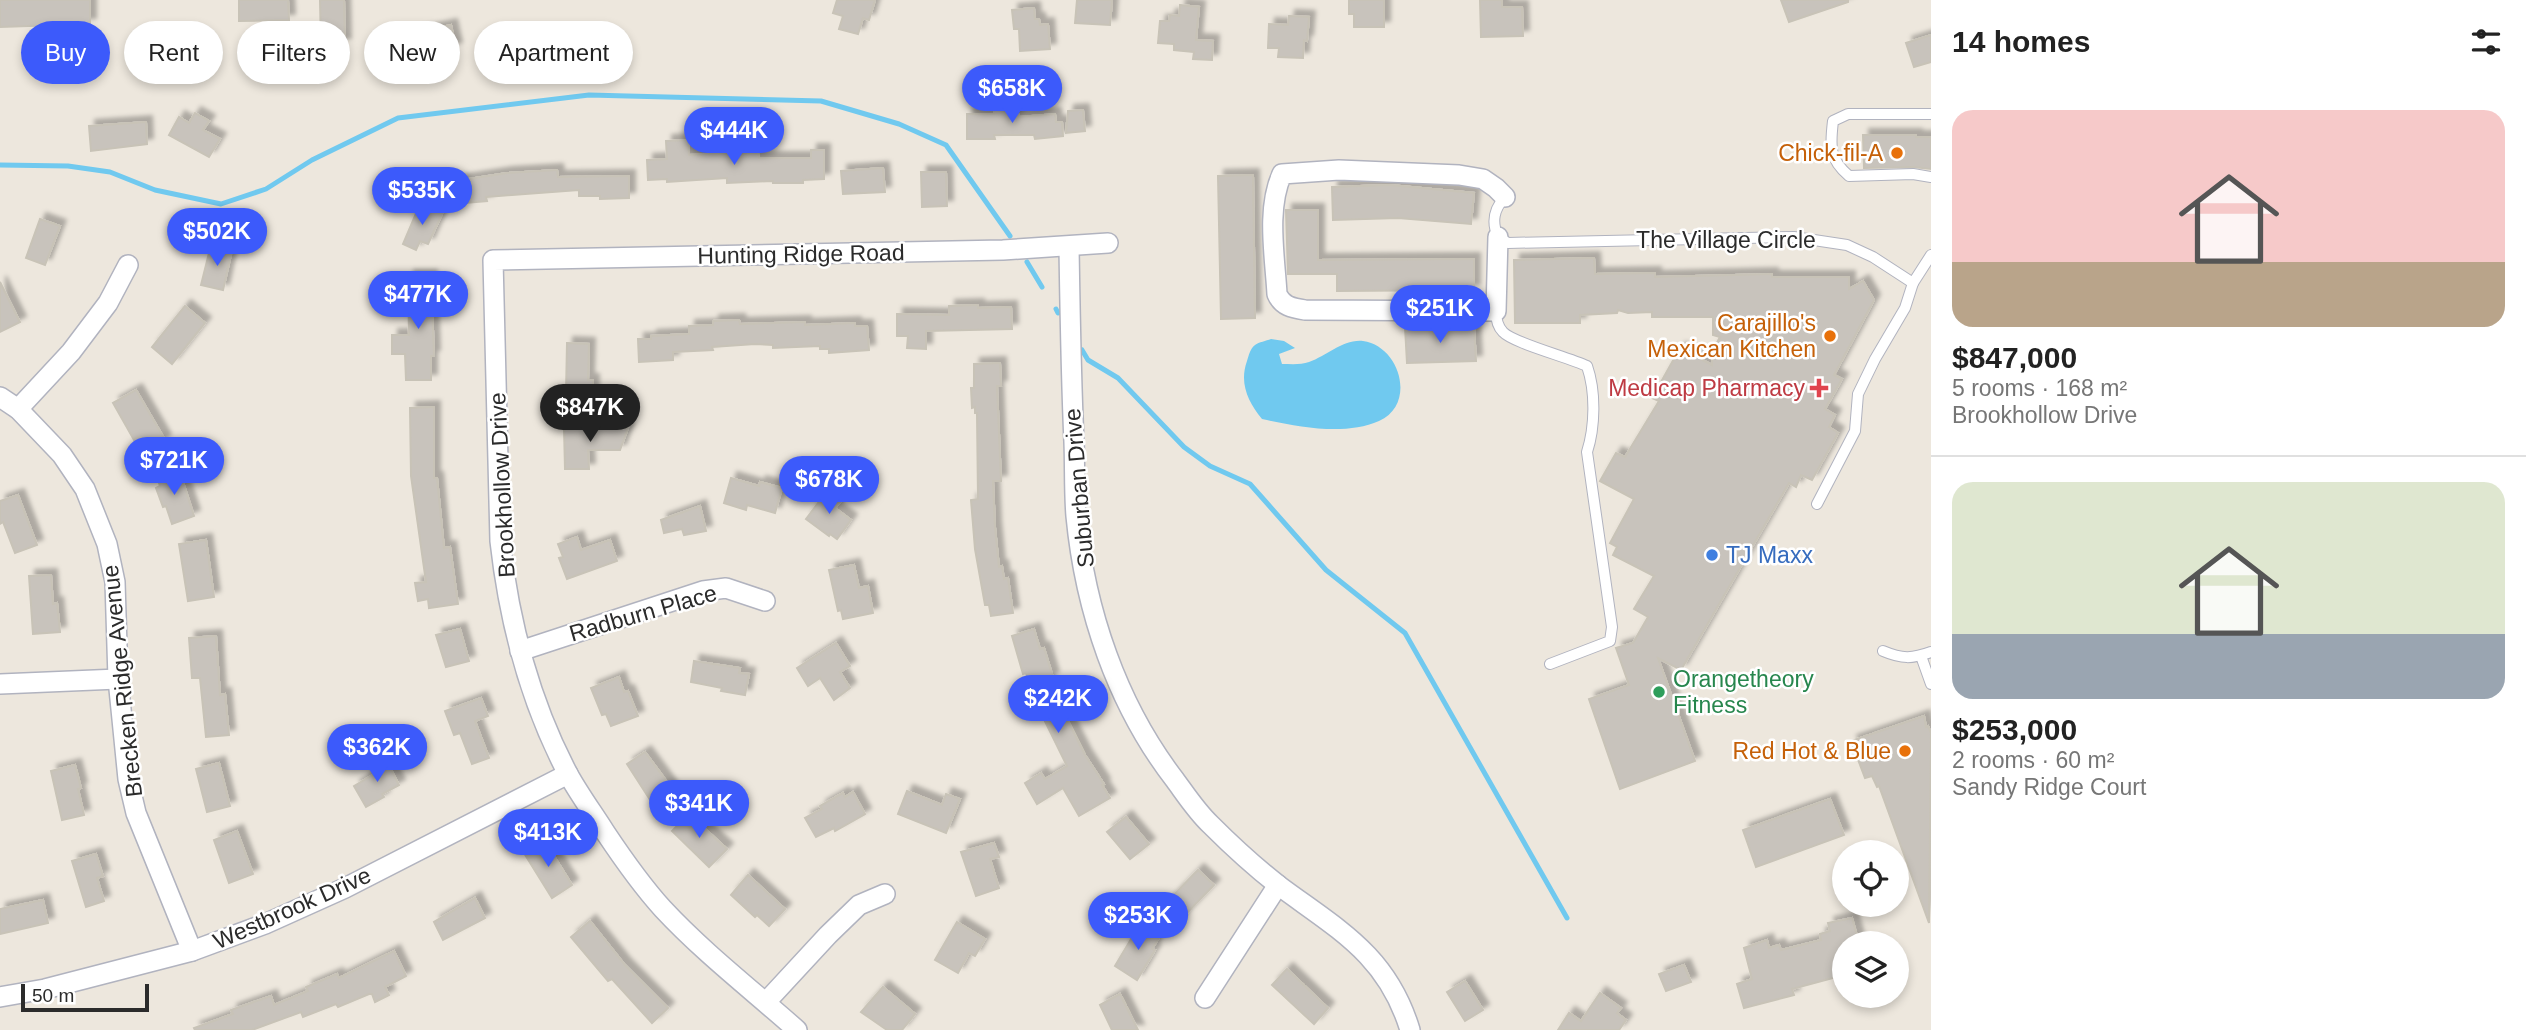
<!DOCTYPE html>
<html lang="en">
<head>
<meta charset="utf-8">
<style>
	:root { --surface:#fff; --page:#f6f6f6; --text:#222; --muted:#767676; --line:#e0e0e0; --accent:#3c5afb }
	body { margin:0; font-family:Arial,sans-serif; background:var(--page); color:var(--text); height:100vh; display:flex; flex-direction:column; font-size:26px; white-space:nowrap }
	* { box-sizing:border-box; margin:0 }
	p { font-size:23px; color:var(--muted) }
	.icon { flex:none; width:38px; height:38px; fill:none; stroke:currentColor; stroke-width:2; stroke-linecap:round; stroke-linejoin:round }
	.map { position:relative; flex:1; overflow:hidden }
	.sheet { display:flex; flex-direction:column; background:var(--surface); width:595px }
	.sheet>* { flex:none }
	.guide { position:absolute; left:21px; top:21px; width:665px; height:63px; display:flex; gap:14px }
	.controls { position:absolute; left:1832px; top:840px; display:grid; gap:14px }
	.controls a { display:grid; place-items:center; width:77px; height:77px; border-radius:50%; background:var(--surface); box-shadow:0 4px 10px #0003; font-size:35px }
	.scale { position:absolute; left:21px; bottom:18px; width:128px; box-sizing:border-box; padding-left:7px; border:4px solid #2b2b2b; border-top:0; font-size:19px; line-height:24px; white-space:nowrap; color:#2b2b2b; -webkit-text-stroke:5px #fff; paint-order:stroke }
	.price { position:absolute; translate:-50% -60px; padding:0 16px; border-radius:24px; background:var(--accent); color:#fff; font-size:23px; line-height:46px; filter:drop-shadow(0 2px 4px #0008) }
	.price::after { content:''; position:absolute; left:50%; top:42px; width:21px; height:16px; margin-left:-10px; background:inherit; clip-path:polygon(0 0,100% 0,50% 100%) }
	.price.selected { background:#222; color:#fff }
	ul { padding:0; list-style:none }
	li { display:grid; align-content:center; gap:14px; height:371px; padding:0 21px }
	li+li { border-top:2px solid var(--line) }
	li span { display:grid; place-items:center; height:217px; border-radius:21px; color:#555 }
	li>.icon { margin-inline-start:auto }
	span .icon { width:126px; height:126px; fill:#fffc; stroke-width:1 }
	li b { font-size:30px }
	h2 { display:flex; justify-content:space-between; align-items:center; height:84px; padding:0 21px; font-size:30px }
	.chip { padding:0 24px; border-radius:32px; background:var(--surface); box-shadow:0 4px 10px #0003; font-size:24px; line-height:63px }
	.chip.selected { background:var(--accent); color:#fff }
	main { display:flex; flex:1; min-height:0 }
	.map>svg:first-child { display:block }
	.water { fill:#70c9ef }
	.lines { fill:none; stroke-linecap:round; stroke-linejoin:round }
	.stream { stroke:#70c9ef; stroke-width:5 }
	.building { fill:#c8c3bc; stroke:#c8c3b7; stroke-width:2; filter:url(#shadow) }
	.lane-casing { stroke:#b1b3bf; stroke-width:12 }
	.street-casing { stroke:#b1b3bf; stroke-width:22 }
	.lane { stroke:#fff; stroke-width:10 }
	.street { stroke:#fff; stroke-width:19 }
	.food-dot { fill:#e8710a; stroke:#fff; stroke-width:2.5 }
	.health-dot { fill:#e0444e; stroke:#fff; stroke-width:2.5 }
	.shop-dot { fill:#3f7fe0; stroke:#fff; stroke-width:2.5 }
	.leisure-dot { fill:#2e9e5b; stroke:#fff; stroke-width:2.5 }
	.labels { text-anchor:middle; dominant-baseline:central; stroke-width:5; stroke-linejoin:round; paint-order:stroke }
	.food-label { font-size:23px; fill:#c56008; stroke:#fff; text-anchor:end }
	.street-label { font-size:23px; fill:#2b2b2b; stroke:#fff }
	.health-label { font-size:23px; fill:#be3a42; stroke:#fff; text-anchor:end }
	.shop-label { font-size:23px; fill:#366cbe; stroke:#fff; text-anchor:start }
	.leisure-label { font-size:23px; fill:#27864d; stroke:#fff; text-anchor:start }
</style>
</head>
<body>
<main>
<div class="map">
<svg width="1931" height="1030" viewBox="0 0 1931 1030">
	<defs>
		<filter id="shadow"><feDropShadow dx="6" dy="-6" stdDeviation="2" flood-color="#0004"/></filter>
	</defs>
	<rect width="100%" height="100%" fill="#ede7dd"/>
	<path class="water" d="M1271 339 1284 341 1295 348 1279 354 1282 364C1291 364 1301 365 1309 362 1327 356 1343 339 1363 341 1400 346 1417 404 1379 421 1345 436 1298 427 1262 419 1248 402 1239 383 1247 361 1249 355 1250 349 1255 345 1259 342 1266 341 1271 339Z"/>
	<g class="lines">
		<g class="stream">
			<path d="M0 165 68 166 110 172 155 190 221 204 266 189 312 160 398 118 589 95 821 101 899 124 946 145 1010 236"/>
			<path d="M1027 262 1042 287"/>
			<path d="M1056 309 1058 313"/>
			<path d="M1082 350 1088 360 1118 378 1184 447 1210 466 1250 484 1326 570 1405 633 1567 918"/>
		</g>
	</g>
	<g class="building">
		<path d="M0 0H90V24L0 27Z"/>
		<path d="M239 0H288L289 20 239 21Z"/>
		<path d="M320 0H344L345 44 321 45Z"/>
		<path d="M837 0H875L869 20 863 18 858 34 839 29 843 16 833 13Z"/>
		<path d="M1077 0H1112L1110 25 1075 23Z"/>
		<path d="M1349 0H1384V27H1354V14H1349Z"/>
		<path d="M1480 0H1502V7H1522L1523 36 1481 37Z"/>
		<path d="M1781 0H1848V2L1789 22Z"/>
		<path d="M1180 5 1199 7 1196 40 1213 41 1212 60 1193 59 1194 52 1174 50V44L1158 43 1160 21H1169L1170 15 1179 16Z"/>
		<path d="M1034 8 1035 19H1039L1040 25 1048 24 1050 49 1020 51 1019 29H1014L1012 10Z"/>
		<path d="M1289 16 1309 17 1307 41 1304 40 1303 58 1278 57 1279 48H1268L1269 24 1288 25Z"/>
		<path d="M451 25 456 48 415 57 410 34Z"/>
		<path d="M1931 35V62L1914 67 1906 43Z"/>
		<path d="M1013 109V114H1019V117L1055 114 1056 122H1062L1063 136 1035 139 1034 135H994L995 139H967V114H994V110Z"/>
		<path d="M1083 110 1085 131 1066 133 1068 111Z"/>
		<path d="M195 113 209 121 203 130 220 139 209 157 169 135 179 117 189 123Z"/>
		<path d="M146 122 147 144 91 151 89 126Z"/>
		<path d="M1863 135H1916V137H1931V169L1913 167 1864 168Z"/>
		<path d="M688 140 689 155 758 153 759 158H811V150H824V179L803 180V183H773V181L727 183V178L667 182V179L648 180 647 160 667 159 666 141Z"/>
		<path d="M883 168 885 192 843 194 841 171Z"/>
		<path d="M557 170 558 177 629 176V198L600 199V196H579V190L486 197 487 201 453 204 449 182 507 173Z"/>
		<path d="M921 172H946L947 206 922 207Z"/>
		<path d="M1253 175 1255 318 1221 319 1218 176Z"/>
		<path d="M1390 185 1474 193 1471 224 1398 218 1333 220 1332 187Z"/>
		<path d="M420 204 442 214 428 244 420 241 416 250 403 244Z"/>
		<path d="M1286 210H1318V260L1474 259V290L1337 291V274H1288Z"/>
		<path d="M40 219 60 226 45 265 26 258Z"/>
		<path d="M211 245 232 250 223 290 201 285Z"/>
		<path d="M1594 258 1595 274 1655 273V277L1772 274V277H1849V289L1863 281 1874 300 1834 375 1842 379 1825 409 1835 415 1829 427 1838 433 1812 480 1801 475 1796 487 1789 483 1681 670 1658 658 1695 761 1620 789 1589 699 1629 685 1616 648 1633 643 1648 617 1634 609 1654 576 1613 555 1617 547 1610 543 1634 499 1600 481 1616 453 1625 457 1659 401 1652 398 1680 348 1712 365V352L1720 337 1713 335V317H1652V312L1628 313 1618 310 1617 313 1580 315V323H1515L1514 260Z"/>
		<path d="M408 276H431L434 356H431V380H406L405 354H392V335H409Z"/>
		<path d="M0 282 20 322 0 332Z"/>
		<path d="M978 305V308L1011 307 1012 329 926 331V349L907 348 908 336H897V314L949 315V306Z"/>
		<path d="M185 306 205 323 172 364 152 347Z"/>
		<path d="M739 320 740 324 805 322V325L855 323V326H867L869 350 829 353V349H820V346L773 348V345L755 344 712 347 713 350 673 352V360L639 362 638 339H651V336L689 334V326L713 325V321Z"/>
		<path d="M1405 327H1474L1476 361 1407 363Z"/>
		<path d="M567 343 589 344 588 380H593V394L566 393Z"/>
		<path d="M1000 363 1001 386H997L1001 481H993L995 527 999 567 1002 566 1004 579 1008 578 1013 613 991 616 989 605H985L975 549 971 500 978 499 977 413H975V407L972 408 971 388H974V364Z"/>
		<path d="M136 390 165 440 142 454 113 403Z"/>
		<path d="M434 407V478H437L444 548 450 547 458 604 429 608 428 599 418 601 415 583 426 582 411 476 410 408Z"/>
		<path d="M564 428H628L620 450H588L589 469H565Z"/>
		<path d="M175 471 178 480 182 479 194 516 172 524 166 506 163 507 156 488 160 486 157 477Z"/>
		<path d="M731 478 759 486 760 482 782 488 775 513 747 505 746 510 724 503Z"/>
		<path d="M828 490 842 500 835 508 851 520 837 539 830 534 829 536 806 519Z"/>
		<path d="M18 495 37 545 15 553 3 522 0 524V501Z"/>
		<path d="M700 506 706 531 684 535 682 529 664 533 661 520Z"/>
		<path d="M577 537 581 550 610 540 617 561 567 579 559 558 563 557 558 544Z"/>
		<path d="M206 540 214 597 188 601 179 544Z"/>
		<path d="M854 565 859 588 868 586 873 613 843 619 841 610 838 611 829 570Z"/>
		<path d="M51 575 53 604 57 603 60 632 33 634 29 576Z"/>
		<path d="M460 629 469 661 446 667 436 635Z"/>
		<path d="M1034 629 1040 649 1044 648 1053 677 1047 679 1085 755 1104 784 1102 785 1110 798 1079 816 1063 788 1037 804 1025 783 1041 773 1045 779 1067 766 1036 703 1026 673 1023 674 1012 636Z"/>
		<path d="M216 636 220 695 225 694 229 735 206 737 200 678H192L189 638Z"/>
		<path d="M836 643 850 666 840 672 850 688 834 700 820 678 808 686 797 668Z"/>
		<path d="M694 661 740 668 739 673 749 674 745 695 721 691 722 688 691 682Z"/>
		<path d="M619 677 624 692 628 691 638 716 611 726 606 714 602 715 591 688Z"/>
		<path d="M481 698 488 716 475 721 489 758 472 764 460 733 454 735 445 711Z"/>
		<path d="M1924 716 1926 727 1928 726 1931 733 1929 923 1879 786 1877 787 1872 776 1865 778 1851 741Z"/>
		<path d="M645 752 673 790 652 803 627 764Z"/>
		<path d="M385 758 399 785 382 794 384 797 366 807 354 786 376 773 372 765Z"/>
		<path d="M219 763 230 806 207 812 196 769Z"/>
		<path d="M75 765 81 788 78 789 84 815 62 820 51 771Z"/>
		<path d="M907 791 942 805 946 794 960 799 946 833 898 814Z"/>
		<path d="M853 792 865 814 835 831 834 828 816 837 805 818 822 809 820 806 843 793 845 797Z"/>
		<path d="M1830 799 1844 835 1756 867 1743 830Z"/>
		<path d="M689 814 727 849 709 867 672 831Z"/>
		<path d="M1126 817 1149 844 1130 859 1107 832Z"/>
		<path d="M237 831 253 874 229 883 214 840Z"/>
		<path d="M544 840 572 885 552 898 524 853Z"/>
		<path d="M994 843 999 857 990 859 999 888 976 896 961 852Z"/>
		<path d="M96 854 103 876 97 878 104 901 86 907 72 861Z"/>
		<path d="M1198 870 1214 885 1178 922 1162 907Z"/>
		<path d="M748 875 785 909 769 926 757 915 755 917 731 895Z"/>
		<path d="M475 898 485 918 443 940 434 922Z"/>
		<path d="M43 900 48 923 0 934V909Z"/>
		<path d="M1852 918 1859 943H1844V975L1792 989 1794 995 1744 1008 1737 984 1752 979 1744 948 1767 940 1769 948 1779 945 1781 950 1821 940 1820 934 1830 931 1828 923Z"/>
		<path d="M590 921 625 965 668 1008 652 1023 612 979 608 981 571 937Z"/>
		<path d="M957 922 985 939 975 956 969 953 958 973 935 960Z"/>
		<path d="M1140 924 1160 936 1152 949 1155 950 1137 980 1115 966Z"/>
		<path d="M394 951 406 976 385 987 389 995 375 1002 372 994H369L338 1007 336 1004 303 1017 301 1012 252 1030H195L194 1028 233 1014 231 1010 271 996 274 1005 308 991 306 987 337 974 339 978Z"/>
		<path d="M1684 965 1691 982 1666 991 1659 974Z"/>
		<path d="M1287 969 1328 1008 1314 1024 1272 985Z"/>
		<path d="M1465 981 1483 1010 1465 1021 1447 992Z"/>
		<path d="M883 987 915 1014 902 1030H887L861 1012Z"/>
		<path d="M1600 993 1621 1008 1617 1013 1626 1020 1619 1030H1558L1569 1013 1581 1021Z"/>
		<path d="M1120 994 1138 1030H1112L1100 1005Z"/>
	</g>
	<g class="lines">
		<defs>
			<g id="lane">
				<path d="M1931 114H1848L1833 121C1830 146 1829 159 1849 176L1913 174 1931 177"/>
				<path d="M1505 197C1494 209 1491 221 1498 237L1508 243 1794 237 1847 245 1873 257 1913 283 1931 255"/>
				<path d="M1496 311C1496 319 1497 326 1503 332 1513 343 1568 357 1587 366 1596 392 1595 427 1587 452L1612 627 1610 641 1550 664"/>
				<path d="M1817 504 1855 431 1858 394 1875 359 1905 308 1913 283"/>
				<path d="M1883 651C1902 659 1912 659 1931 652"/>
				<path d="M1921 656 1931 684"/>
			</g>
			<g id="street">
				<path d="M1498 237 1496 311 1305 310C1292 308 1282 306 1277 294 1275 257 1266 209 1282 174L1339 170 1459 175 1483 179 1496 188 1505 197"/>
				<path d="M1069 247C1070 312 1071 377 1074 442 1075 467 1074 492 1076 516 1085 610 1117 705 1175 780 1186 795 1197 812 1211 825 1232 846 1255 867 1278 885 1337 929 1387 954 1410 1030"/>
				<path d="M0 397 18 409 62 455 85 489 107 544 115 582 118 679 128 779 136 813 192 951"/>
				<path d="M18 409 71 352 108 303 128 265"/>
				<path d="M520 651 703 591 726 588 765 601"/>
				<path d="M0 684 118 679"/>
				<path d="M0 997 45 989 192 951 265 924 345 888 568 774"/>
				<path d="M1205 998 1278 885"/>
				<path d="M766 1002 828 935 859 905 885 894"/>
				<path d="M797 1030C752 990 704 953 663 909 642 886 623 859 605 832 593 813 579 794 568 774 530 702 509 621 500 541L493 260 1003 250 1108 243"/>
			</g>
		</defs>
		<use href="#lane" class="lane-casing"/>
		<use href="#street" class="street-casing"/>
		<use href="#lane" class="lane"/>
		<use href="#street" class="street"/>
	</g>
	<g class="food-dot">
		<circle cx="1897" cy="153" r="7"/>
		<circle cx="1830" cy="336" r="7"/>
		<circle cx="1905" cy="751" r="7"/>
	</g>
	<path class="health-dot" d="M1815.5 377.5h7v7h7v7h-7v7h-7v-7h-7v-7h7z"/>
	<circle class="shop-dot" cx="1712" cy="555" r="7"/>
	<circle class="leisure-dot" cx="1659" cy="692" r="7"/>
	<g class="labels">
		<g class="food-label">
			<text x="1883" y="153">Chick-fil-A</text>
			<text x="1816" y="323">Carajillo's<tspan x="1816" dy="26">Mexican Kitchen</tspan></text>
			<text x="1891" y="751">Red Hot &amp; Blue</text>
		</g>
		<g class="street-label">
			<text x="1726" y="240">The Village Circle</text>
			<text transform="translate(801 254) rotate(-1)">Hunting Ridge Road</text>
			<text transform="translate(502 485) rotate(-93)">Brookhollow Drive</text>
			<text transform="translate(1079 488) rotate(-95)">Suburban Drive</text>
			<text transform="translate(643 613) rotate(-16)">Radburn Place</text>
			<text transform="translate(122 681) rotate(-96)">Brecken Ridge Avenue</text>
			<text transform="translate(292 908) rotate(-24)">Westbrook Drive</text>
		</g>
		<g class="health-label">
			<text x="1805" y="388">Medicap Pharmacy</text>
		</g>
		<g class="shop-label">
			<text x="1726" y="555">TJ Maxx</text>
		</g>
		<g class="leisure-label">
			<text x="1673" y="679">Orangetheory<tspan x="1673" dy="26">Fitness</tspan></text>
		</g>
	</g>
</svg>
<div class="controls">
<a><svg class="icon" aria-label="locate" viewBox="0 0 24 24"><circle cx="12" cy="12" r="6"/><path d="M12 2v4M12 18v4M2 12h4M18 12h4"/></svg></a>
<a><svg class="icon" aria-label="layers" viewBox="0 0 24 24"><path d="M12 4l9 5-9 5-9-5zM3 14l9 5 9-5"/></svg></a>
</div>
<div class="scale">50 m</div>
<b class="price" style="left:1012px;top:125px">$658K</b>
<b class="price" style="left:734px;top:167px">$444K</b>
<b class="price" style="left:422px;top:227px">$535K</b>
<b class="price" style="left:217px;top:268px">$502K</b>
<b class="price" style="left:418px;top:331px">$477K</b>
<b class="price" style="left:1440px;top:345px">$251K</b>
<b class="price selected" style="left:590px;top:444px">$847K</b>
<b class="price" style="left:174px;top:497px">$721K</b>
<b class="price" style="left:829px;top:516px">$678K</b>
<b class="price" style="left:1058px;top:735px">$242K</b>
<b class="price" style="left:377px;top:784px">$362K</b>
<b class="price" style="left:699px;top:840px">$341K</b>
<b class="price" style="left:548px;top:869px">$413K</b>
<b class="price" style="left:1138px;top:952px">$253K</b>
<div class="guide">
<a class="chip selected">Buy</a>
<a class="chip">Rent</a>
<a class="chip">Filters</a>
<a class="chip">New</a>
<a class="chip">Apartment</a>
</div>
</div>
<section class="sheet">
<h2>14 homes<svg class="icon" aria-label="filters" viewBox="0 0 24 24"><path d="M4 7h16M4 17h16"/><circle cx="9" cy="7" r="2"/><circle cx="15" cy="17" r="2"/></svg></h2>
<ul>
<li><span style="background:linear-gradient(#f6c9c9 70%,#b9a48a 0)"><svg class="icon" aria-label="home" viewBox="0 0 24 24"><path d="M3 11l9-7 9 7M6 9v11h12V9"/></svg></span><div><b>$847,000</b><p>5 rooms · 168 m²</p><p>Brookhollow Drive</p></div></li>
<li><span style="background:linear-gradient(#dfe7d0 70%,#9aa5b1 0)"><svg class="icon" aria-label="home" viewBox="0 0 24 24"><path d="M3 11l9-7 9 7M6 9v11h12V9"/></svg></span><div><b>$253,000</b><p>2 rooms · 60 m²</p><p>Sandy Ridge Court</p></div></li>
</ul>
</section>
</main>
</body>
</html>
